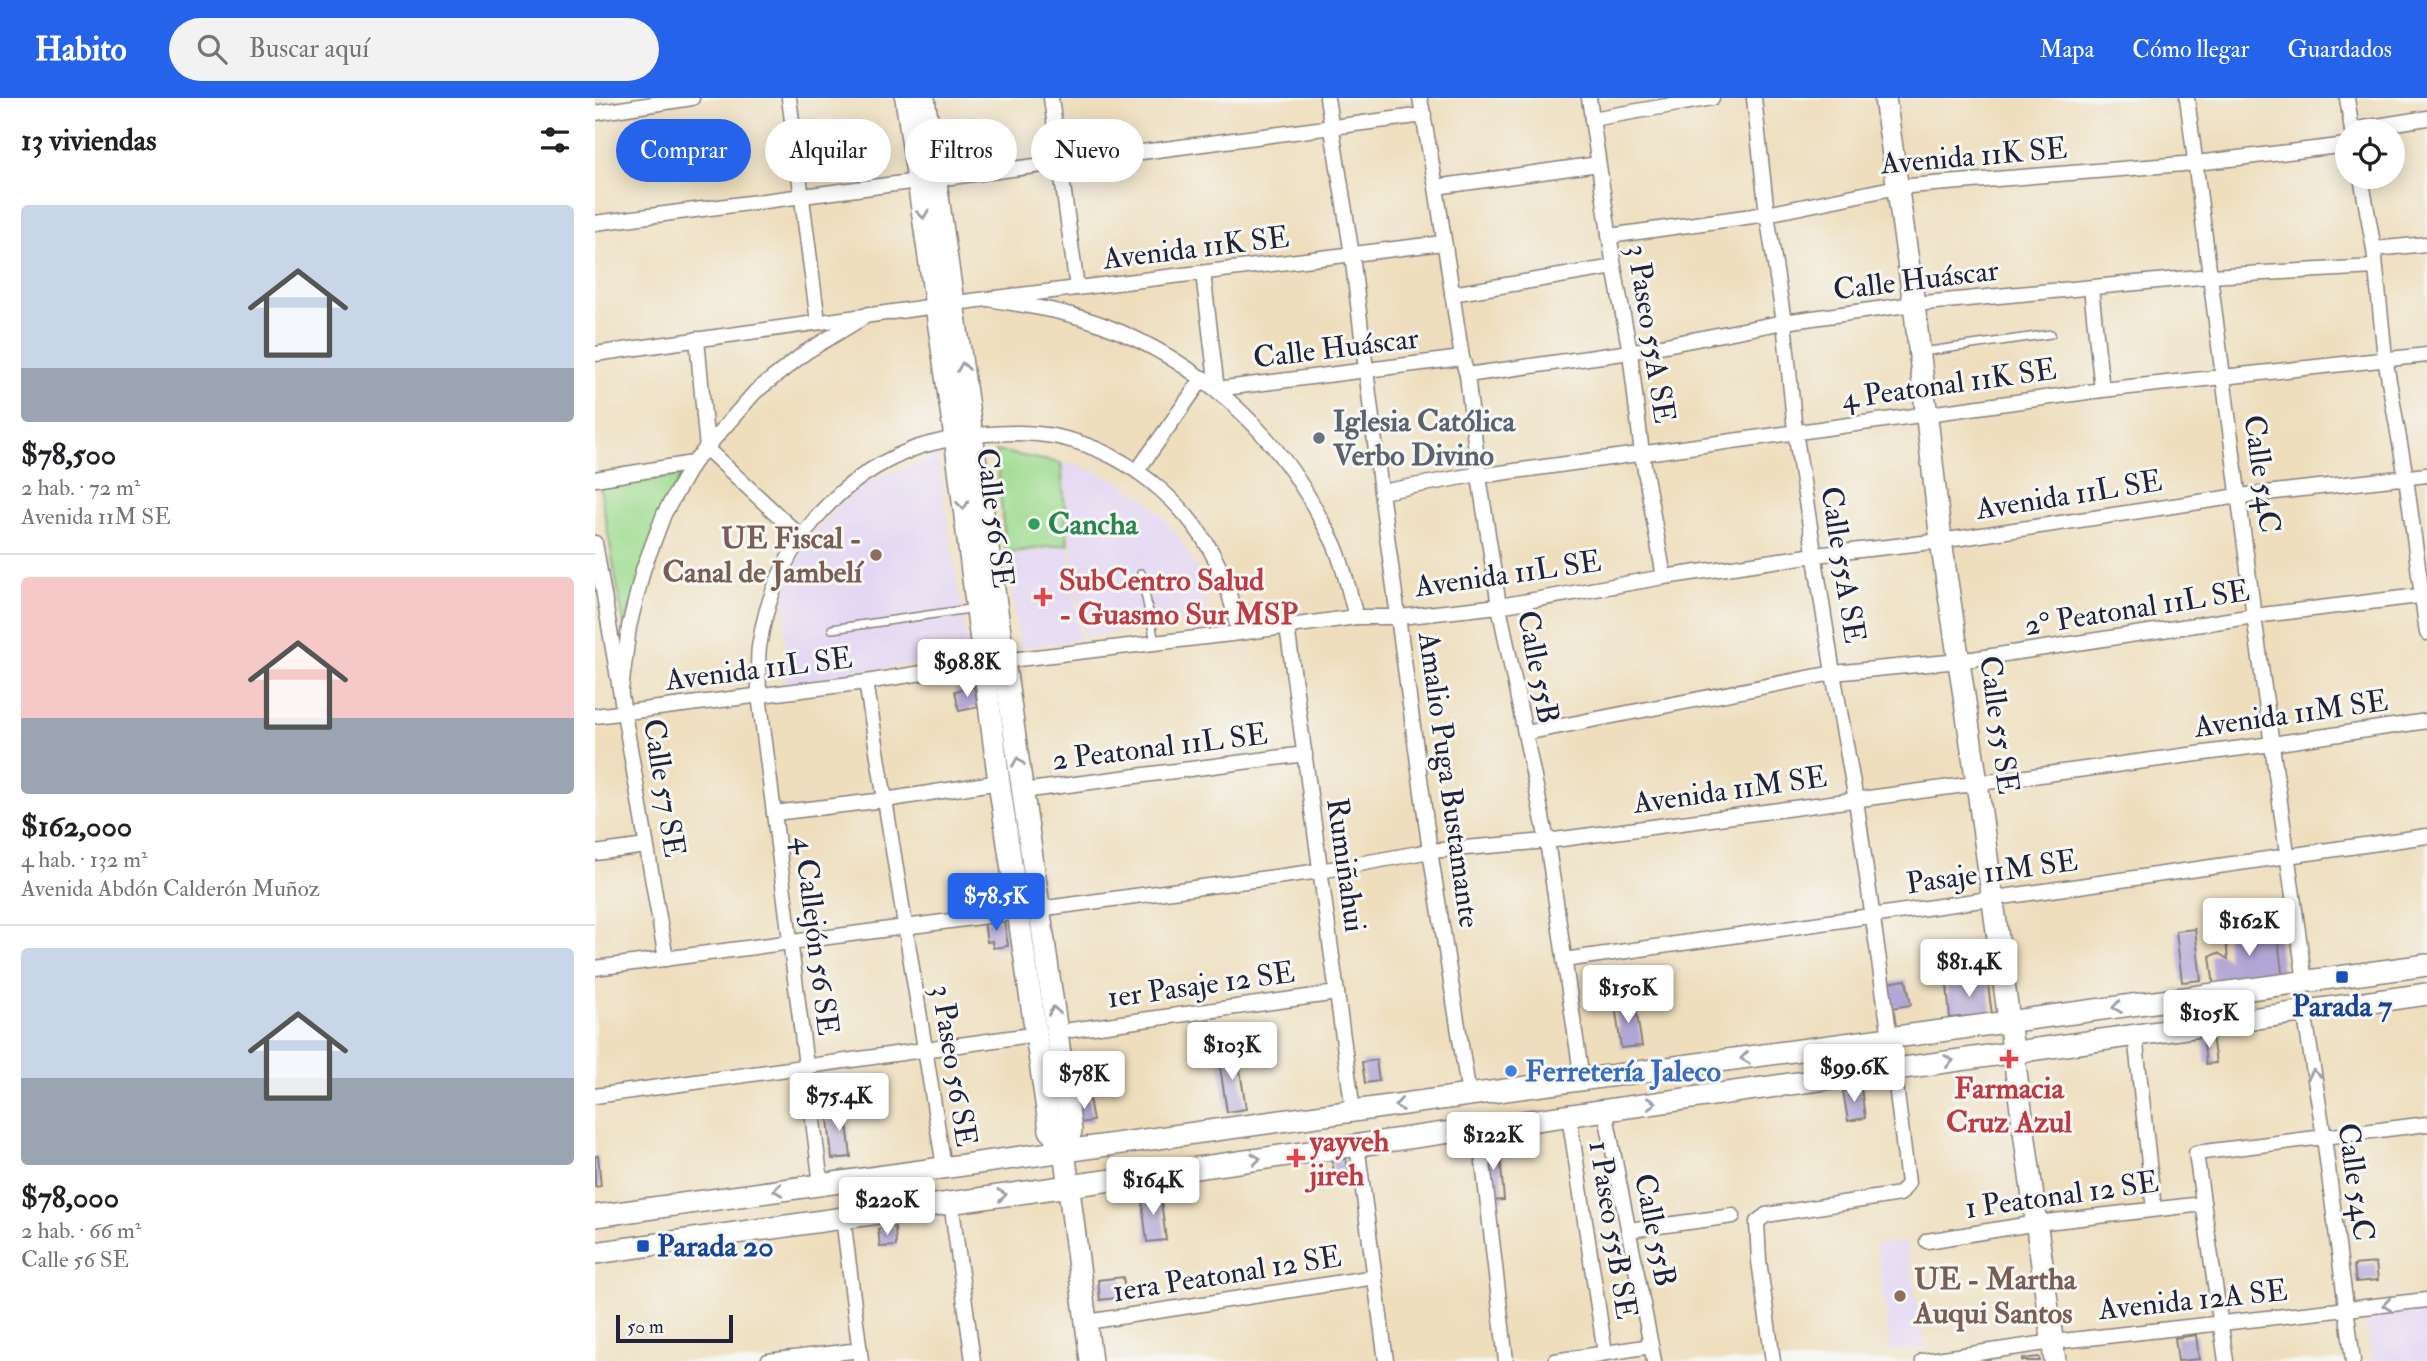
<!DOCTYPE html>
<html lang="es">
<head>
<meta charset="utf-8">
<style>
	:root { --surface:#fff; --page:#f2f2f2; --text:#202124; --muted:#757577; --line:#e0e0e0; --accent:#2563eb }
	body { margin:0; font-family:"IM FELL Double Pica",serif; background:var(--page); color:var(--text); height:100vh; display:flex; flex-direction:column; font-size:26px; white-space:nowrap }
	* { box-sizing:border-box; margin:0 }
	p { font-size:23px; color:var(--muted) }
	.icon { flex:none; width:38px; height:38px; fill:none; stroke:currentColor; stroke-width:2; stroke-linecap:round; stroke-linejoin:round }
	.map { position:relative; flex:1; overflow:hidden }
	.side { display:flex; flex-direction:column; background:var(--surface); width:595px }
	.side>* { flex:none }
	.hud { position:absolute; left:21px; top:21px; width:665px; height:63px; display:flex; gap:14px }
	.controls { position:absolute; left:1740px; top:21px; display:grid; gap:14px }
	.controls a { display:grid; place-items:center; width:70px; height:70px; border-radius:50%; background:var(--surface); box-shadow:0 4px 18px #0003; font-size:35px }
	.scale { position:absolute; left:21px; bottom:18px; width:117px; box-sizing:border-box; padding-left:7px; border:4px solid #22223b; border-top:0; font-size:19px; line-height:24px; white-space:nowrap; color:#22223b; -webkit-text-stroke:5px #f6f6f2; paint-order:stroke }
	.price { position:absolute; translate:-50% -60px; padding:0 16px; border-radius:7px; background:#fff; color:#222; font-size:23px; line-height:46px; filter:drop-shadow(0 2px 4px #0008) }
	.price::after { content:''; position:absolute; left:50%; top:42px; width:21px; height:16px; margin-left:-10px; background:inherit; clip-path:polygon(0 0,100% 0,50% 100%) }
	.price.on { background:var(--accent); color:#fff }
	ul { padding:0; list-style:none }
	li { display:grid; align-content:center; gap:14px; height:371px; padding:0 21px }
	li+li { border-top:2px solid var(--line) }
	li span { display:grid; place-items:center; height:217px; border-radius:7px; color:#555 }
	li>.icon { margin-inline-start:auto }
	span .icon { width:126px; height:126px; fill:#fffc; stroke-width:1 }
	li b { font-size:30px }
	h2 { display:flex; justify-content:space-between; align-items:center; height:84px; padding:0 21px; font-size:30px }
	.chip { padding:0 24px; border-radius:32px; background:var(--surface); box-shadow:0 4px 18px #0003; font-size:24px; line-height:63px }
	.chip.on { background:var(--accent); color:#fff }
	header { display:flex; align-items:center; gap:42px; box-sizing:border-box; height:98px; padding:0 35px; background:var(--accent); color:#fff }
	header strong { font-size:33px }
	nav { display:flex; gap:38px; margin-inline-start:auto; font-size:24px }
	.search { width:490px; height:63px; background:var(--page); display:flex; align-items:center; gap:18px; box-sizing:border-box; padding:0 24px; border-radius:38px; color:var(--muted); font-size:26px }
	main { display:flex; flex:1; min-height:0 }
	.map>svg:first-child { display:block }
	.built { fill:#e2d4f3 }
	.green { fill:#9fdc90; stroke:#607f66; stroke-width:2 }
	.building { fill:#b2a6d6 }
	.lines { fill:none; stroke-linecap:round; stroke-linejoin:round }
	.lane-casing { stroke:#88807c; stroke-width:10 }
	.street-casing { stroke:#88807c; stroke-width:17 }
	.secondary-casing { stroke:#88807c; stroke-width:24 }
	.lane { stroke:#fff; stroke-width:7 }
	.street { stroke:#fff; stroke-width:14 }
	.secondary { stroke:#fff; stroke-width:21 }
	.oneway { stroke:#9c9ca7 }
	.worship-dot { fill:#6b7280; stroke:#f6f6f2; stroke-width:2.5 }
	.leisure-dot { fill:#2e9e5b; stroke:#f6f6f2; stroke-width:2.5 }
	.education-dot { fill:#8d6e63; stroke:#f6f6f2; stroke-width:2.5 }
	.health-dot { fill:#e0444e; stroke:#f6f6f2; stroke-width:2.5 }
	.transit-dot { fill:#1a4fb4; stroke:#f6f6f2; stroke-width:2.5 }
	.shop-dot { fill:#3f7fe0; stroke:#f6f6f2; stroke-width:2.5 }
	.labels { text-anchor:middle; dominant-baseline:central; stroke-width:6; stroke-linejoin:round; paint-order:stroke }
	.street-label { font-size:30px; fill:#22223b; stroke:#f6f6f2 }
	.worship-label { font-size:30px; font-weight:bold; fill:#5b616d; stroke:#f6f6f2; text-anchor:start }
	.leisure-label { font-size:30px; font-weight:bold; fill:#27864d; stroke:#f6f6f2; text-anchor:start }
	.education-label { font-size:30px; font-weight:bold; fill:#785e54; stroke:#f6f6f2; text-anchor:end }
	.health-label { font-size:30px; font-weight:bold; fill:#be3a42; stroke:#f6f6f2; text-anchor:start }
	.transit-label { font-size:30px; font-weight:bold; fill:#164399; stroke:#f6f6f2 }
	.shop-label { font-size:30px; font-weight:bold; fill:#366cbe; stroke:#f6f6f2; text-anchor:start }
</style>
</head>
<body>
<header>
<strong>Habito</strong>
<div class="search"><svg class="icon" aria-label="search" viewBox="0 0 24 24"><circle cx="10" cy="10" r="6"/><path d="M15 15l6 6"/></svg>Buscar aquí</div>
<nav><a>Mapa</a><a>Cómo llegar</a><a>Guardados</a></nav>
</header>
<main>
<section class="side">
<h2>13 viviendas<svg class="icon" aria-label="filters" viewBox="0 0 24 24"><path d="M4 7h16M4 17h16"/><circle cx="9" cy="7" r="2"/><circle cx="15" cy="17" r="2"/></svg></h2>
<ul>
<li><span style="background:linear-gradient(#c9d6e8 75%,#9aa5b1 0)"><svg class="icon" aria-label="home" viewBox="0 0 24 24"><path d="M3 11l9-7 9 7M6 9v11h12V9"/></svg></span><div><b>$78,500</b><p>2 hab. · 72 m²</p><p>Avenida 11M SE</p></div></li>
<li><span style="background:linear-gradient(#f6c9c9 65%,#9aa5b1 0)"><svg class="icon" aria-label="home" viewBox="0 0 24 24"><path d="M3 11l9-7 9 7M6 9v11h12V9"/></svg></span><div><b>$162,000</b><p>4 hab. · 132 m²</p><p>Avenida Abdón Calderón Muñoz</p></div></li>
<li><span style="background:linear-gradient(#c9d6e8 60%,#9aa5b1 0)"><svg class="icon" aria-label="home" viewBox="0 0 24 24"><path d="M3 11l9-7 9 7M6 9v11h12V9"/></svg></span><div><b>$78,000</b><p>2 hab. · 66 m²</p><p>Calle 56 SE</p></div></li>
</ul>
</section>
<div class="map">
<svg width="1832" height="1263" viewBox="0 0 1832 1263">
	<rect width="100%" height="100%" fill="#f6f6f2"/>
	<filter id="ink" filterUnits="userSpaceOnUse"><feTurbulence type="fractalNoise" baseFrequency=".0143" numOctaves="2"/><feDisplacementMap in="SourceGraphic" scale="14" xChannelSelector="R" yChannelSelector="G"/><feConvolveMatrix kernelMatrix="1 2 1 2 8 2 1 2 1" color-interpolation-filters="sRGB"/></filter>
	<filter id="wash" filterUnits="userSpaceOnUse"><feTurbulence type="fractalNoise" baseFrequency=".00686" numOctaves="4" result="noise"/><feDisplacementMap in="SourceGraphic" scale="28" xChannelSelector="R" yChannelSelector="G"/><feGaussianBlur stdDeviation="1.57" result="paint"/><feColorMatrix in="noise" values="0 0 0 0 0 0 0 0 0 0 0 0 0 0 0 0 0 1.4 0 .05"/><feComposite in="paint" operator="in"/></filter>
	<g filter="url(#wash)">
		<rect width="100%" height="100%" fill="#eedebd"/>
		<g class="built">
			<path d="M342 359 374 557 190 587 191 480 218 434 269 385Z"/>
			<path d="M467 365 481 366 522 383 549 399 560 410 581 434 608 481 613 518 488 540Z"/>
			<path d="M473 448 485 541 425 551 411 457Z"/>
			<path d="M1311 1144 1330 1250 1296 1253 1281 1147Z"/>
			<path d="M1832 1210V1263H1777L1770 1217Z"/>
		</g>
		<g class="green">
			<path d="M401 353 466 365 473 446 411 455Z"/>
			<path d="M86 377 29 528 5 389Z"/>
		</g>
		<g id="blocks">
			<g class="building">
				<path d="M379 589 383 609 364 613 360 593Z"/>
				<path d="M409 821 413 848 398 850 397 843 392 844 389 824Z"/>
				<path d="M1681 825 1688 882 1619 889 1615 858 1623 855 1633 861 1630 834Z"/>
				<path d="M1600 831 1606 882 1587 884 1581 833Z"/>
				<path d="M1392 881 1397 916 1355 920 1352 886Z"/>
				<path d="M1311 882 1316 907 1296 910 1292 885Z"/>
				<path d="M1040 904 1047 948 1026 950 1020 907Z"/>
				<path d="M1617 938 1621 965 1611 966 1608 939Z"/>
				<path d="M642 953 651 1011 632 1014 623 956Z"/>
				<path d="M781 962 784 983 770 985 767 964Z"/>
				<path d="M1266 990 1270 1020 1253 1023 1248 993Z"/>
				<path d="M494 1000 498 1023 484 1025 481 1002Z"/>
				<path d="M250 1008 256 1059 237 1061 232 1010Z"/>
				<path d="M904 1045 909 1102 893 1103 888 1046Z"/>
				<path d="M0 1058H3L6 1088 0 1089Z"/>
				<path d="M751 1061 754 1075 740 1077 737 1064Z"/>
				<path d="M565 1094 571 1142 552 1144 546 1096Z"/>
				<path d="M300 1129 301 1148 285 1149 283 1131Z"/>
				<path d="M1781 1165 1783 1182 1761 1184 1759 1167Z"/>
				<path d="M528 1179 531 1199 505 1202 503 1182Z"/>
				<path d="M1601 1237 1604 1261 1583 1263 1580 1240Z"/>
				<path d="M1444 1259 1445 1263H1427V1261Z"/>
			</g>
		</g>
	</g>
	<g filter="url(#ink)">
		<use href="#blocks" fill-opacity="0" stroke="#88807c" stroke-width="2"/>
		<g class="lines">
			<defs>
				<g id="lane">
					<path d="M1327 254 1456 236"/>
					<path d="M546 475 560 544"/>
					<path d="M237 531 381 510"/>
				</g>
				<g id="street">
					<path d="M194 0 223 224"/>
					<path d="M456 0 482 190"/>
					<path d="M732 0 757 157 786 394 835 753 874 997"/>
					<path d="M825 0 841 89 867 260 872 277 884 378 904 508 952 743 987 982"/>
					<path d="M994 0 1019 169 1035 254 1047 356 1069 479"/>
					<path d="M1159 0 1172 116 1189 224 1200 333 1238 575 1261 702 1295 940"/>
					<path d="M1592 0 1659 518 1710 884"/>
					<path d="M1752 0 1757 33"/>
					<path d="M0 15 97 0"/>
					<path d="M997 21 1117 0"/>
					<path d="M1757 32 1832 20"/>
					<path d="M1766 79 1779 151 1790 260 1811 380 1832 535"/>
					<path d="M341 81 829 17"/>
					<path d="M841 89 1003 66"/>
					<path d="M0 125 323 83"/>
					<path d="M1014 138 1172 116 1302 89 1601 65 1752 47"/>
					<path d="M1779 151 1832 146"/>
					<path d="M608 175 622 291 867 260"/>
					<path d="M1496 190 1507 292"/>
					<path d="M857 196 1019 169"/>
					<path d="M394 201C432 208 472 213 508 227 601 262 680 331 725 420 731 431 738 441 742 453 750 474 755 497 761 519"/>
					<path d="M360 205 848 145"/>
					<path d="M102 241 112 351 205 438"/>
					<path d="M0 256 340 208"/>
					<path d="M872 277 1035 254 1189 224 1319 206 1615 178 1780 169"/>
					<path d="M378 337C406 335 434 333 463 339 538 355 607 415 632 489 637 504 640 520 644 535"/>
					<path d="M542 373 608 280"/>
					<path d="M884 378 1507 292 1832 257"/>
					<path d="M0 381 98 365"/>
					<path d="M786 394 884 376"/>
					<path d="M0 445 71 861"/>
					<path d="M692 528 758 1013"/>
					<path d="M271 584 349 1069"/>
					<path d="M26 592 34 529 48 472 69 416 98 365 160 294 211 254 274 216"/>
					<path d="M0 618 271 584 390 565 644 535 761 519H805L904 508 1069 479 1220 457 1346 443 1644 398 1832 377"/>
					<path d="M930 635 1238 575 1364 563 1659 518 1832 497"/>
					<path d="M427 693 710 656"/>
					<path d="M179 715 290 702 404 684"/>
					<path d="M0 755 51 748"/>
					<path d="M444 811 725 773 835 753 952 743 1677 646 1832 623"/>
					<path d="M969 862 1832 738"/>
					<path d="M0 870 423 814"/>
					<path d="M1709 912 1729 1039 1758 1263"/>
					<path d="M476 932 742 895"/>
					<path d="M1540 937 1559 1111"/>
					<path d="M0 998 443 936"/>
					<path d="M1010 1012 1059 1263"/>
					<path d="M974 1017 1010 1255"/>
					<path d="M884 1030 911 1263"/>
					<path d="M762 1047 791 1263"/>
					<path d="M226 1086 164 597C164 581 162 564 164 549 177 459 233 384 318 351 331 346 346 343 360 340"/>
					<path d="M356 1104 378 1263"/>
					<path d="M248 1120 266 1263"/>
					<path d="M1034 1132 1138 1118"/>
					<path d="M1332 1143 1442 1125 1608 1106"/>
					<path d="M492 1224 780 1179"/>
					<path d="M173 1263 265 1252"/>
					<path d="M960 1263 1056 1248"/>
					<path d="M1178 1263 1164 1163 1162 1124 1171 1117 1305 1096 1313 1085 1299 971"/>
					<path d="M1328 1263 1458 1244 1832 1202"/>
					<path d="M1631 1263 1601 1055 1832 1026"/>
				</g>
				<g id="secondary">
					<path d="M311 0 360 340 404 684 455 1032 469 1052"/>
					<path d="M329 0 476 1033 469 1052 496 1263"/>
					<path d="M1290 0 1319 206 1346 443 1382 685 1460 1263"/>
					<path d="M0 1118 874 997 1832 867"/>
					<path d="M0 1155 1832 896"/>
				</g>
			</defs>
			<use href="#lane" class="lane-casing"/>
			<use href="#street" class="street-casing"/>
			<use href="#secondary" class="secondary-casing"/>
			<use href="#lane" class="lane"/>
			<use href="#street" class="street"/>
			<use href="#secondary" class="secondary"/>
		</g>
		<defs><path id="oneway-chevron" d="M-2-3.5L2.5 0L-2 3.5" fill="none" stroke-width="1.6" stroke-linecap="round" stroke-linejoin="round" transform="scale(1.75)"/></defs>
		<g class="oneway">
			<use href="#oneway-chevron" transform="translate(328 116) rotate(82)"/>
			<use href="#oneway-chevron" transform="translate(368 269) rotate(-98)"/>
			<use href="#oneway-chevron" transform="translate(368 407) rotate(83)"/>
			<use href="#oneway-chevron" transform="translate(423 664) rotate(-98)"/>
			<use href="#oneway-chevron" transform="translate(1522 909) rotate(172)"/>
			<use href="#oneway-chevron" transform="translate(459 913) rotate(-98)"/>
			<use href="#oneway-chevron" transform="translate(1150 960) rotate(172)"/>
			<use href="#oneway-chevron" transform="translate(1354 963) rotate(-8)"/>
			<use href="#oneway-chevron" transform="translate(1719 976) rotate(-99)"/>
			<use href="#oneway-chevron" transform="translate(1056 1005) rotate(-8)"/>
			<use href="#oneway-chevron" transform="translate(804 1007) rotate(172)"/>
			<use href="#oneway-chevron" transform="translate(661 1061) rotate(-8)"/>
			<use href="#oneway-chevron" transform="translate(183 1092) rotate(172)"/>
			<use href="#oneway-chevron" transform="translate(407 1097) rotate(-8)"/>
			<use href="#oneway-chevron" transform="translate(1792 1207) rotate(173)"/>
		</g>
	</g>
	<circle class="worship-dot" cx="724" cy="340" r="7"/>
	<circle class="leisure-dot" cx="439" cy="426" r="7"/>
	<g class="education-dot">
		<circle cx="281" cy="457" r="7"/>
		<circle cx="1305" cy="1198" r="7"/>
	</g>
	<g class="health-dot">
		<path d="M444.5 488.5h7v7h7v7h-7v7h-7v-7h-7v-7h7z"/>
		<path d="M1410.5 950.5h7v7h7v7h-7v7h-7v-7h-7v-7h7z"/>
		<path d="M697.5 1049.5h7v7h7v7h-7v7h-7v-7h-7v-7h7z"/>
	</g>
	<g class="transit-dot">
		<rect x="1740" y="872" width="14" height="14" rx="3.5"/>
		<rect x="41" y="1141" width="14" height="14" rx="3.5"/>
	</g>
	<circle class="shop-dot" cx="916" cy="973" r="7"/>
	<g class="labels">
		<g class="street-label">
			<text transform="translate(1379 58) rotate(-5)">Avenida 11K SE</text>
			<text transform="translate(601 150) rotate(-7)">Avenida 11K SE</text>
			<text transform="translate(1321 182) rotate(-7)">Calle Huáscar</text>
			<text transform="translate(1056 236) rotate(81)">3 Paseo 55A SE</text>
			<text transform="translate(741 250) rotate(-7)">Calle Huáscar</text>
			<text transform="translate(1354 286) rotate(-8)">4 Peatonal 11K SE</text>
			<text transform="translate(1667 376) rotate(82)">Calle 54C</text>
			<text transform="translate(1474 397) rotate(-9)">Avenida 11L SE</text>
			<text transform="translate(400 420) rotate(83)">Calle 56 SE</text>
			<text transform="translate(1248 467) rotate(81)">Calle 55A SE</text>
			<text transform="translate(913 476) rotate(-8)">Avenida 11L SE</text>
			<text transform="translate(1542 510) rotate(-9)">2° Peatonal 11L SE</text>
			<text transform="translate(943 569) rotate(79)">Calle 55B</text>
			<text transform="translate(164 571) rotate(-7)">Avenida 11L SE</text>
			<text transform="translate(1696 616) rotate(-8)">Avenida 11M SE</text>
			<text transform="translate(1404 627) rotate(82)">Calle 55 SE</text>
			<text transform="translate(565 649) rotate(-7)">2 Peatonal 11L SE</text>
			<text transform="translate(854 682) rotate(82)">Amalio Puga Bustamante</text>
			<text transform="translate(69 690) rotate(81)">Calle 57 SE</text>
			<text transform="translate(1135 692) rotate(-8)">Avenida 11M SE</text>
			<text transform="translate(751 767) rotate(82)">Rumiñahui</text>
			<text transform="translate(1397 774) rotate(-8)">Pasaje 11M SE</text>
			<text transform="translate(221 838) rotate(83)">4 Callejón 56 SE</text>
			<text transform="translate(606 887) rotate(-8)">1er Pasaje 12 SE</text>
			<text transform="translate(359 968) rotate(81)">3 Paseo 56 SE</text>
			<text transform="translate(1761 1084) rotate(82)">Calle 54C</text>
			<text transform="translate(1467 1097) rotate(-8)">1 Peatonal 12 SE</text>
			<text transform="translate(1018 1132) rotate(81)">1 Paseo 55B SE</text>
			<text transform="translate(1060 1132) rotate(79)">Calle 55B</text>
			<text transform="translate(632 1176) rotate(-9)">1era Peatonal 12 SE</text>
			<text transform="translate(1598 1202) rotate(-6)">Avenida 12A SE</text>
		</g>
		<g class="worship-label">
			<text x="738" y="323">Iglesia Católica<tspan x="738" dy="34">Verbo Divino</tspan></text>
		</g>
		<g class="leisure-label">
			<text x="453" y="426">Cancha</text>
		</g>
		<g class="education-label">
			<text x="267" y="440">UE Fiscal -<tspan x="267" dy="34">Canal de Jambelí</tspan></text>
			<text x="1319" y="1181" text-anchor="start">UE - Martha<tspan x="1319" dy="34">Auqui Santos</tspan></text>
		</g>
		<g class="health-label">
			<text x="464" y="482">SubCentro Salud<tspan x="464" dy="34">- Guasmo Sur MSP</tspan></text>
			<text x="1414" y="990" text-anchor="middle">Farmacia<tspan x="1414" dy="34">Cruz Azul</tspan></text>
			<text x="715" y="1043">yayveh<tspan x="715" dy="34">jireh</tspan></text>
		</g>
		<g class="transit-label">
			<text x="1747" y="908">Parada 7</text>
			<text x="62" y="1148" text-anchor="start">Parada 20</text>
		</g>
		<g class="shop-label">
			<text x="930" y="973">Ferretería Jaleco</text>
		</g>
	</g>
</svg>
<div class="controls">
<a><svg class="icon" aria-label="locate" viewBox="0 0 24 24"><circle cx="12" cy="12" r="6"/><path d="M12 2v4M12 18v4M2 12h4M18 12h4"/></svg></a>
</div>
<div class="scale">50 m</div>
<b class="price" style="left:372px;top:601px">$98.8K</b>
<b class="price on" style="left:401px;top:835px">$78.5K</b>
<b class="price" style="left:1654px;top:860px">$162K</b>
<b class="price" style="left:1374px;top:901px">$81.4K</b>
<b class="price" style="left:1033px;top:927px">$150K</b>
<b class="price" style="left:1614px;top:952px">$105K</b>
<b class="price" style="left:637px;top:984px">$103K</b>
<b class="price" style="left:1259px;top:1006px">$99.6K</b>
<b class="price" style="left:489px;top:1013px">$78K</b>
<b class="price" style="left:244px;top:1035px">$75.4K</b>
<b class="price" style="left:898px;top:1074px">$122K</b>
<b class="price" style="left:558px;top:1119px">$164K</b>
<b class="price" style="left:292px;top:1139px">$220K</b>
<div class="hud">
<a class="chip on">Comprar</a>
<a class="chip">Alquilar</a>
<a class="chip">Filtros</a>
<a class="chip">Nuevo</a>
</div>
</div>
</main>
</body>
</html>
